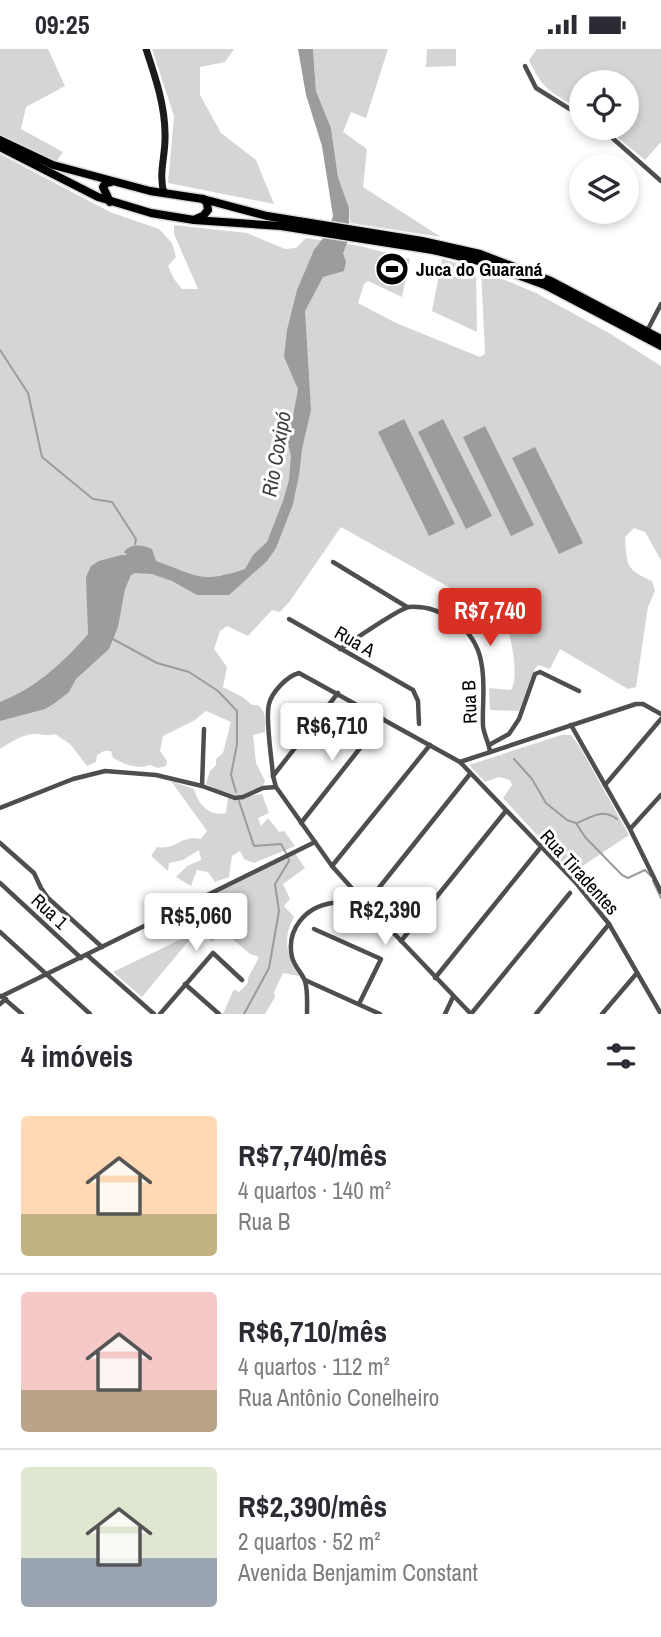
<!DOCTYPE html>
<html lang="pt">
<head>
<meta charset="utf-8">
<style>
	:root { --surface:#fff; --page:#f2f2f3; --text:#2b2b33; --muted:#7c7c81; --line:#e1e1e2; --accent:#d93025 }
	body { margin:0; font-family:"Archivo Narrow",sans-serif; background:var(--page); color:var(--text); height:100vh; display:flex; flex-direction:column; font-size:26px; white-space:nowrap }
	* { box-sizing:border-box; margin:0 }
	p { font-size:23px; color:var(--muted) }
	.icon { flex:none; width:38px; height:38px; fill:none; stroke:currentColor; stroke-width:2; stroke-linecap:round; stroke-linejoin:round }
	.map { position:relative; height:965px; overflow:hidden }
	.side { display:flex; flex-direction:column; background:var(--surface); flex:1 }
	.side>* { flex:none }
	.controls { position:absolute; left:569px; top:21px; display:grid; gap:14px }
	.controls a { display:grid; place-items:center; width:70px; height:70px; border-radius:50%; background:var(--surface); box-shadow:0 4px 10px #0003; font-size:35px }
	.price { position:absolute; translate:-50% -60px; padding:0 16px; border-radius:7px; background:#fff; color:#222; font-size:23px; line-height:46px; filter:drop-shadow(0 2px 4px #0008) }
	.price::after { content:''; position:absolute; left:50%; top:42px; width:21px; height:16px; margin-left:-10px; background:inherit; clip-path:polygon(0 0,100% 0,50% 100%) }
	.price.active { background:var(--accent); color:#fff }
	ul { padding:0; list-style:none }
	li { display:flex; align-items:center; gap:21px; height:175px; padding:0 21px }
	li+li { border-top:2px solid var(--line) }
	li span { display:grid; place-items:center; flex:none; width:196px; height:140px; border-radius:7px; color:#555 }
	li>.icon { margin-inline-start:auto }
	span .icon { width:84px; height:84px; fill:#fffc; stroke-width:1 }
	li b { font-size:30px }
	h2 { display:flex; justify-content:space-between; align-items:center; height:84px; padding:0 21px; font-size:30px }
	.status { display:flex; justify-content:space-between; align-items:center; height:49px; padding:0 35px; background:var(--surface); direction:ltr }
	.status svg { height:19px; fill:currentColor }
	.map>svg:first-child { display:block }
	.green { fill:#d5d5d5 }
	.water { fill:#9c9c9c }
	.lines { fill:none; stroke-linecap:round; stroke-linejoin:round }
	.stream { stroke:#9c9c9c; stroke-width:2 }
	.primary-casing { stroke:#dbdbdb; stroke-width:11 }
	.street { stroke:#4e4e4e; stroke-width:4.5 }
	.secondary { stroke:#1b1b1b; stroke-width:7 }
	.primary { stroke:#000; stroke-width:8 }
	.labels { text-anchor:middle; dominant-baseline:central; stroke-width:6; stroke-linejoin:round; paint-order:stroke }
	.poi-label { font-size:19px; font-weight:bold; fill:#000; stroke:#fff; text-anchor:start }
	.street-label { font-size:19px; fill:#000; stroke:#fff }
	.water-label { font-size:21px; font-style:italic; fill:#3d3d3d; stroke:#fff }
</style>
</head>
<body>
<div class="status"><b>09:25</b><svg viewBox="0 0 49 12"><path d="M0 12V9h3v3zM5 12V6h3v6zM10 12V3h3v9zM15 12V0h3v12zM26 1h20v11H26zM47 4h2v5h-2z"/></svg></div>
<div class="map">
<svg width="661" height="965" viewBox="0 0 661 965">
	<rect width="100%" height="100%" fill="#fff"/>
	<g class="green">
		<path d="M0 0H48L65 37 26 58 21 80 63 103 56 113 0 87Z"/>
		<path d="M152 0H234L225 13 200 18V46L221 84 256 111 274 155 168 134 174 67Z"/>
		<path d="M313 0H388L366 69 351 63 343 83 367 100 363 138 441 188 350 174 349 159 338 128 331 79 316 42Z"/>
		<path d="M427 0H456V17L426 18Z"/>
		<path d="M537 0H661V93L645 111 606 79H626V33H581V61C553 44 543 42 529 11Z"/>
		<path d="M0 105 110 163 159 180 172 194 176 208 168 217 174 230 182 240H198L174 185V176L247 184 285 200 296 199 306 189 360 197 410 210 402 248 368 232 364 235 358 254 396 274 480 308 485 305 481 221 536 244 609 284 661 317V511L645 483 634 479 625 488C627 516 625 520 652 532L655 542 648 558 636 638 628 640 560 600 550 620 539 616 535 619 519 662 490 661 489 639 511 641C520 626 510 587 506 570L341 478 290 552 280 563 272 561 248 587 227 577 220 582 214 600 227 618 223 638 244 649 252 656H258C267 664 265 672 265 683L253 686 256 714 265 732 262 738 250 747 262 745 269 764 258 769 261 777 268 769 279 783 284 782 295 797 254 814 244 810 240 802 232 807 229 828 215 833 208 823 197 821 191 837 176 828 187 817 201 811 199 801 183 811 169 814 168 822 151 807 157 798C179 801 179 786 201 790L207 782 171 732 194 740C199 756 209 768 226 764L228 748H239L228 746 206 735 210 722 216 716V710L223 704 231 673 206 662 195 671 163 687 160 702 167 712 166 717 158 719 150 716C138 721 124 715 113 709L111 702H104L97 706 96 713 87 717 70 695 55 685C46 688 40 684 32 685 20 687 9 694 0 700Z"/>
		<path d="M442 210 476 220 477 283 432 262Z"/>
		<path d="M561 686H571L580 698 629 786 572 824 503 749 512 736 510 731 499 728 485 733 469 716Z"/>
		<path d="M294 803 305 819 283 835 290 850 284 857 294 868C282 889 287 907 299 927L283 924 274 943 275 948 265 965H223L233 942 235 941 239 943 248 934V929L259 908 250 905 222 881 212 893 200 882 201 876 223 865 215 856 208 862 198 855 194 857 195 867H192L188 856Z"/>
		<path d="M196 883 142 948 113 923Z"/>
	</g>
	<g class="water">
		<path d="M298 0H313L316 42 331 79 338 128 349 159V189L343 204 346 213 344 222 323 228 305 262 311 361 302 400 299 426 293 455 276 499 267 512 229 546H197L172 532 152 525 135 524 131 526 125 540 118 578 109 600 76 630 69 643 55 654 45 660 0 672V653C37 638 63 614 88 585L86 528 91 517 99 512 121 506H127L124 503C131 494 143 496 152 500L156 512C199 527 200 535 245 520L253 506 267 493 283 452 289 431 291 407 284 378 292 373 298 340 284 308 287 281 297 241 314 201 327 184 333 167 322 97 306 46Z"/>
		<path d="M404 370 455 475 429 487 378 383Z"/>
		<path d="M443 370 492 467 466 480 418 383Z"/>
		<path d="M485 377 534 476 511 487 463 388Z"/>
		<path d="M535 398 583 494 559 505 512 409Z"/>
	</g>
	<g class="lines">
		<g class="stream">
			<path d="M0 301 28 344 42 408 93 450 112 453 136 490 135 495"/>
			<path d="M111 589 157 614 189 623 218 642 237 662V695L231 726 236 743"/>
			<path d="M514 710 532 730 546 754 567 771 576 774 585 788 622 826 628 829 645 821 651 827"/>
			<path d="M239 752 254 797 281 795 286 804"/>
			<path d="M577 774C592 768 602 759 617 770"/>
			<path d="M653 832 661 849"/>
			<path d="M244 965 269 919 279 862 275 835 289 812 288 809"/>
		</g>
		<defs>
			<g id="primary">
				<path d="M0 91 53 116 150 142 203 150 267 167 422 192 480 205 551 232 661 290"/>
				<path d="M0 98 98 148 151 164 194 171 281 177 433 201 479 212 545 236 661 297"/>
				<path d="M110 153 103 138 106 134 111 133"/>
				<path d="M196 170 203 167 208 161 207 154 203 150"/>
			</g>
		</defs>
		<use href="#primary" class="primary-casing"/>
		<g class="street">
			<path d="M525 17 536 39 581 67"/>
			<path d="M601 79 661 132"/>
			<path d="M647 282 661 255"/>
			<path d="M333 513 407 558"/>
			<path d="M289 570 413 641 418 652 419 675"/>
			<path d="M340 600C353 592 399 559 409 558 442 556 475 580 481 612 486 634 482 655 483 677 484 686 489 694 490 703"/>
			<path d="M571 676 630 780 661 843"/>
			<path d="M489 696 509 685 519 670 535 625 540 623 579 642"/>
			<path d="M460 713 636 655H643L661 665"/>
			<path d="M273 727 338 644"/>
			<path d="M605 736 661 670"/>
			<path d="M202 737 204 680"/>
			<path d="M0 759 73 730 105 722 156 726 202 737 235 749 243 748 263 739 276 738"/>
			<path d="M301 774 383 670"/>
			<path d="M631 779 661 746"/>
			<path d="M0 794 34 824 41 839 48 849 102 898"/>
			<path d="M332 817 430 696"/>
			<path d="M0 834 81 909"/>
			<path d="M366 855 470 725"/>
			<path d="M314 880 381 910 359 955"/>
			<path d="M0 883 90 965"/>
			<path d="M401 892 505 763"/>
			<path d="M87 906 154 965"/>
			<path d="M435 929 541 798"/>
			<path d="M305 931 380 965"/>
			<path d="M185 935 219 965"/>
			<path d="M1 947 22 965"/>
			<path d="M0 948 315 793"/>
			<path d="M0 955 6 950"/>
			<path d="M160 965 213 904 242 931"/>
			<path d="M307 965C307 955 308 942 305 932 302 924 294 917 292 908 286 881 305 858 332 854 343 852 354 854 365 855"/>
			<path d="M445 965 453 948"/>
			<path d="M471 965 366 855 332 817 276 738 273 727C272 710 265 671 269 655 272 643 287 627 299 624L460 713 577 835 609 875 661 965"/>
			<path d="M471 965 570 844"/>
			<path d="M536 965 609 875"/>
			<path d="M602 965 637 924"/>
		</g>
		<path class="secondary" d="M146 0C155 27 165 56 165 85 166 106 158 124 164 144"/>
		<use href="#primary" class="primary"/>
	</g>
	<defs>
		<symbol id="stadium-disc" viewBox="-11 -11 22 22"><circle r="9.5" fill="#000" stroke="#fff"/><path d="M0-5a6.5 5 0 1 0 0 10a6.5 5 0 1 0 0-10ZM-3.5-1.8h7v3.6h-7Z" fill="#fff"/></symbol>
	</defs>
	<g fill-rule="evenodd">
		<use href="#stadium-disc" x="373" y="201" width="38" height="38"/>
	</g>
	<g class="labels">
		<g class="poi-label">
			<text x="416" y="220">Juca do Guaraná</text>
		</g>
		<g class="street-label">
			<text transform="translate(355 592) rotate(30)">Rua A</text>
			<text transform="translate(469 653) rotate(-92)">Rua B</text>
			<text transform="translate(580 823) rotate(48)">Rua Tiradentes</text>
			<text transform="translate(50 862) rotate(43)">Rua 1</text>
		</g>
		<g class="water-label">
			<text transform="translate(276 405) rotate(-80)">Rio Coxipó</text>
		</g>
	</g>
</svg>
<div class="controls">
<a><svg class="icon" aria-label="locate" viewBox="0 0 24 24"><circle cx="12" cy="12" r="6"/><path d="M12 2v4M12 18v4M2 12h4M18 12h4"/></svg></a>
<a><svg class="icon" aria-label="layers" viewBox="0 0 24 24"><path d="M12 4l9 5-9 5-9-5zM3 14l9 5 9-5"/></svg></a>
</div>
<b class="price active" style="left:490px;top:599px">R$7,740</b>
<b class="price" style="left:332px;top:714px">R$6,710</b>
<b class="price" style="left:385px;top:898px">R$2,390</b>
<b class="price" style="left:196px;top:904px">R$5,060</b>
</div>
<section class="side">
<h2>4 imóveis<svg class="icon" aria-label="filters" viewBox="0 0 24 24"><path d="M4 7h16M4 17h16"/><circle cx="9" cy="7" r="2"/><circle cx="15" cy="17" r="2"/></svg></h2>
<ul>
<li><span style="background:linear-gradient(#ffd9b3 70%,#c2b280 0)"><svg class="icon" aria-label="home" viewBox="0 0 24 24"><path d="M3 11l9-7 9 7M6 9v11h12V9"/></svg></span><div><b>R$7,740/mês</b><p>4 quartos · 140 m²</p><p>Rua B</p></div></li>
<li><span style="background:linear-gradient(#f6c9c9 70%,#b9a48a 0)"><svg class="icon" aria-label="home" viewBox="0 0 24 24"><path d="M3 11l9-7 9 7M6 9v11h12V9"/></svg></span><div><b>R$6,710/mês</b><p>4 quartos · 112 m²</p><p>Rua Antônio Conelheiro</p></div></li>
<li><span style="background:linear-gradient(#dfe7d0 65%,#9aa5b1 0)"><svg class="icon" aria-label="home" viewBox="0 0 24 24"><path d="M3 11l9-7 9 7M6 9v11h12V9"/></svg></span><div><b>R$2,390/mês</b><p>2 quartos · 52 m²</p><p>Avenida Benjamim Constant</p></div></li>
</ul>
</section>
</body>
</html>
